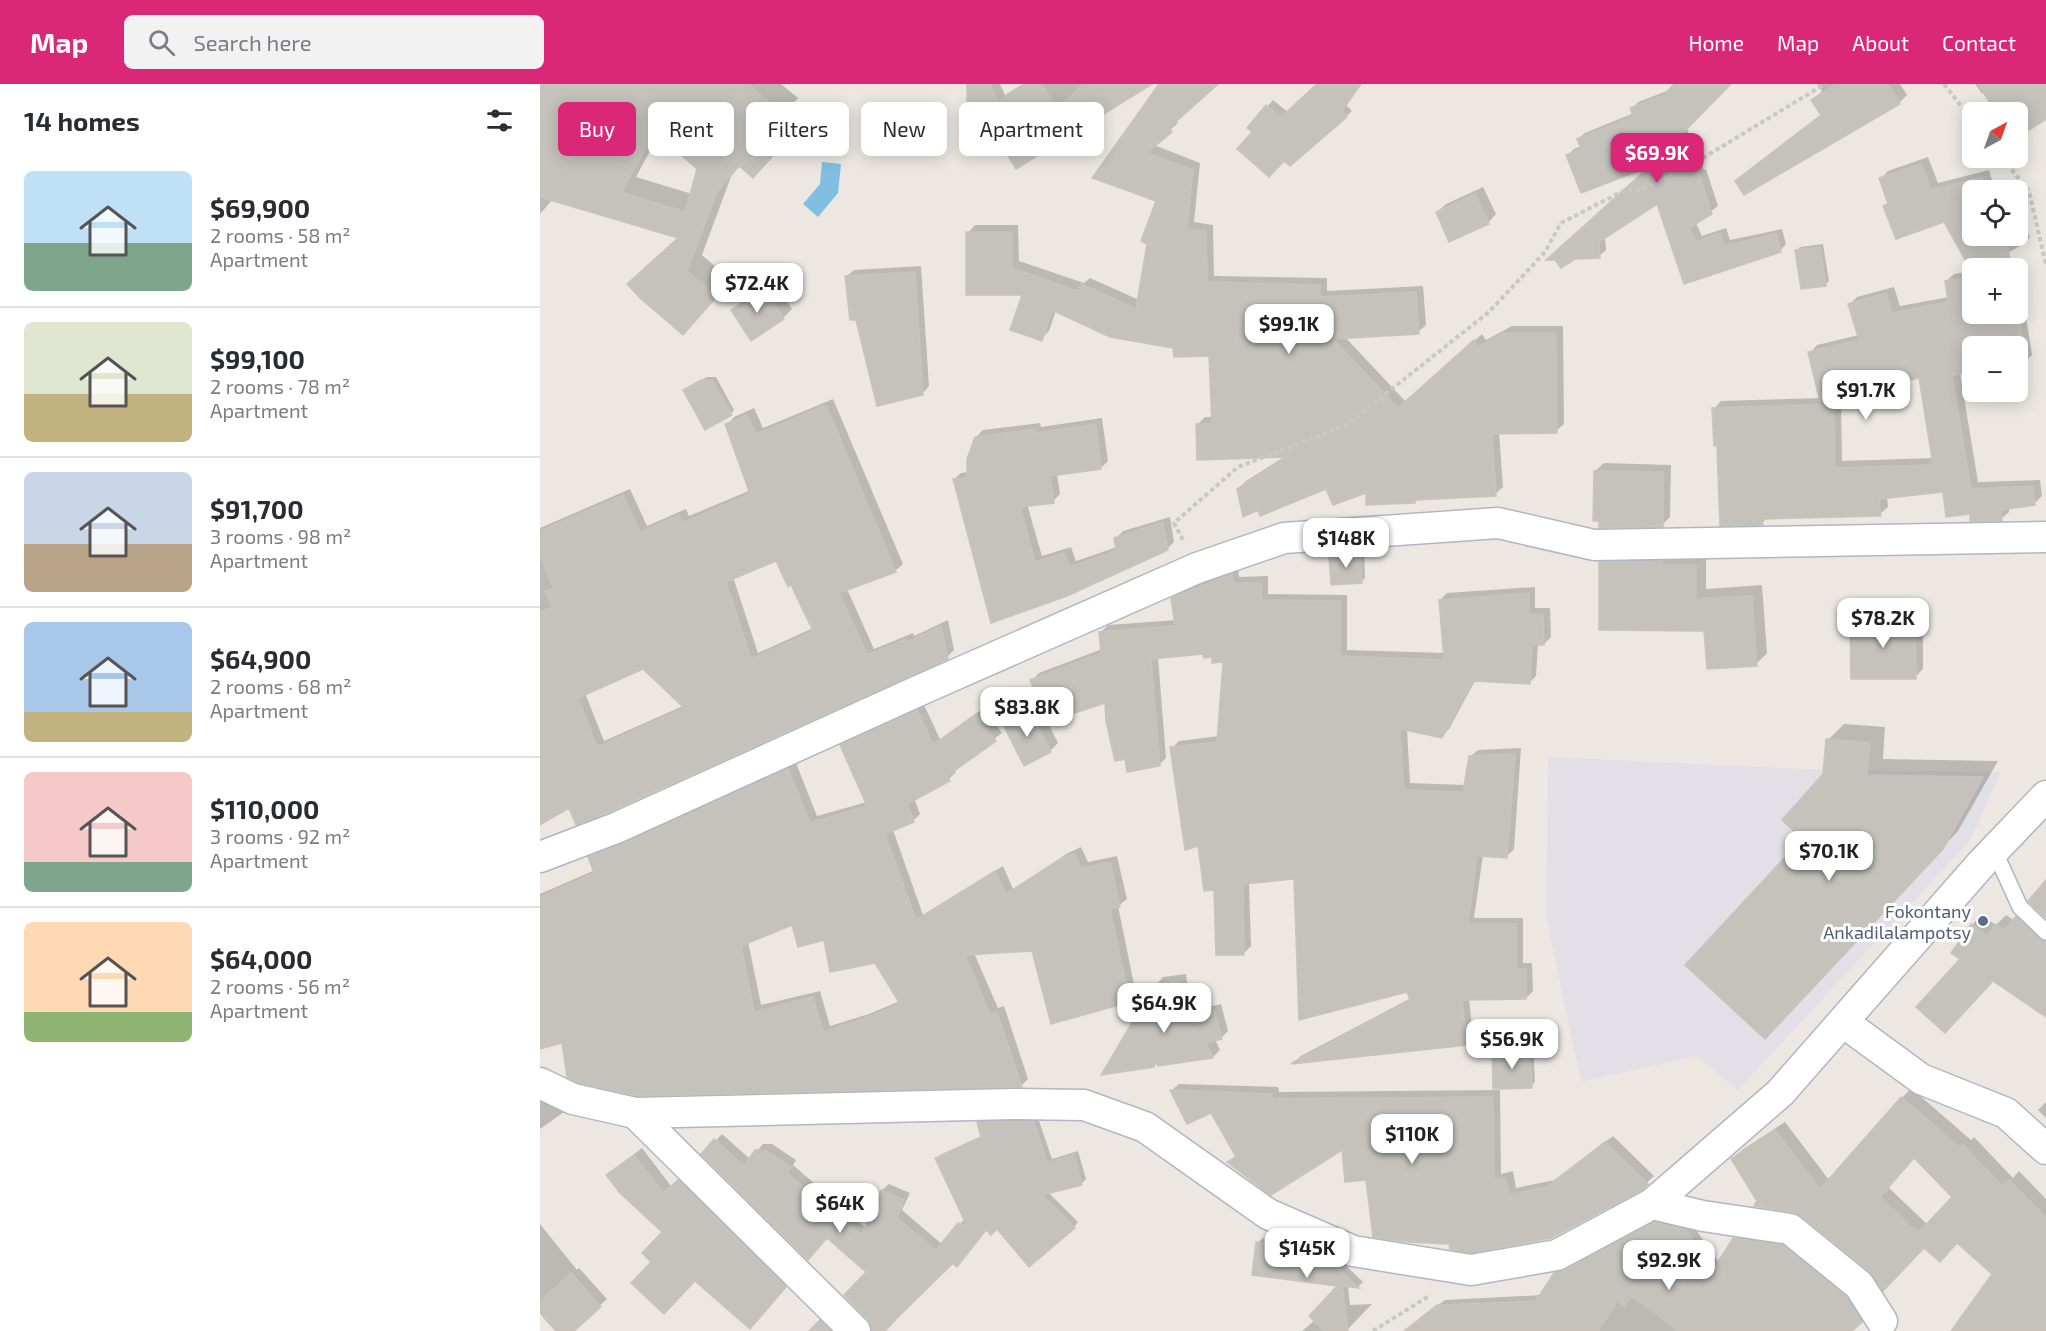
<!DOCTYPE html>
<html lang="en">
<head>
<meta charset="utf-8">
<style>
	:root { --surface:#fff; --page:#f2f2f3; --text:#2b2b33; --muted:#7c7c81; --line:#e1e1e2; --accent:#db2777 }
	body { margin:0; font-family:"Exo 2",sans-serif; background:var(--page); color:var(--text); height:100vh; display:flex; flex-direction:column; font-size:22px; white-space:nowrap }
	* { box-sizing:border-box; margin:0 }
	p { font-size:20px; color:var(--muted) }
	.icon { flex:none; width:33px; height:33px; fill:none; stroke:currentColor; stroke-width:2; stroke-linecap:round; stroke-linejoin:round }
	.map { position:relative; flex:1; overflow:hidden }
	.side { display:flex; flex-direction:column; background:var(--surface); width:540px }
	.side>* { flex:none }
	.banner { position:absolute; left:18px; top:18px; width:570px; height:54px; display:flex; gap:12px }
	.needle { width:39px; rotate:41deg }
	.tools { position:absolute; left:1422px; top:18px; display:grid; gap:12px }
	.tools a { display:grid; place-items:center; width:66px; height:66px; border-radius:9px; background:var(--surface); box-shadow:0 3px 15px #0003; font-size:30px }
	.price { position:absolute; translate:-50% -51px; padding:0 14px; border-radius:12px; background:#fff; color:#222; font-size:20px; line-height:39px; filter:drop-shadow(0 2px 3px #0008) }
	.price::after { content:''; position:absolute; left:50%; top:36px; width:18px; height:14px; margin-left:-9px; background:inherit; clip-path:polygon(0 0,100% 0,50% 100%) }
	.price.current { background:var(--accent); color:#fff }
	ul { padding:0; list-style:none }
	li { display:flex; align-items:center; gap:18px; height:150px; padding:0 24px }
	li+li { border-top:2px solid var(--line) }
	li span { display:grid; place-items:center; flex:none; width:168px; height:120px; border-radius:9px; color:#555 }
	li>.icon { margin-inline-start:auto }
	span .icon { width:72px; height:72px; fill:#fffc; stroke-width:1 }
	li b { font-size:26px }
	h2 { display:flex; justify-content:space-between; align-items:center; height:72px; padding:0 24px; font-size:26px }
	.chip { padding:0 21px; border-radius:9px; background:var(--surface); box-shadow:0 3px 15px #0003; font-size:21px; line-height:54px }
	.chip.current { background:var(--accent); color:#fff }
	header { display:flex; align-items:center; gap:36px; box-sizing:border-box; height:84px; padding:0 30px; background:var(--accent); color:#fff }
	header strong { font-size:28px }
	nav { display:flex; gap:33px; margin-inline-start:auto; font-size:21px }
	.search { width:420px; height:54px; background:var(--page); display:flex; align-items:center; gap:15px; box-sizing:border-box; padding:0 21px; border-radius:9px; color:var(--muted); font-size:22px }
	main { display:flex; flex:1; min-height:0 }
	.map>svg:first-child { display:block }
	.industrial { fill:#e2e0e6 }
	.water { fill:#80bfe2 }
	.shadow { fill:#0003; fill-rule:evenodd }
	.building { fill:#c5c2bc; stroke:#c8c4ba; stroke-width:1.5; fill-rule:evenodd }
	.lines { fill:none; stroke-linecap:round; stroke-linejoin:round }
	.lane-casing { stroke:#b4b5be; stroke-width:18 }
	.street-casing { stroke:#b4b5be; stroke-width:33 }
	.path { stroke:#c8c8c8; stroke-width:4; stroke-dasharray:4.5 3; stroke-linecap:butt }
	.lane { stroke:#fff; stroke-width:15 }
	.street { stroke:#fff; stroke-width:30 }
	.service-dot { fill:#5c6f8a; stroke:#fff; stroke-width:2 }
	.labels { text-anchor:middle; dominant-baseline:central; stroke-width:6; stroke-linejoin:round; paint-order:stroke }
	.service-label { font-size:18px; fill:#4e5e75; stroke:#fff; text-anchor:end }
</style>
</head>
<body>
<header>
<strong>Map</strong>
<div class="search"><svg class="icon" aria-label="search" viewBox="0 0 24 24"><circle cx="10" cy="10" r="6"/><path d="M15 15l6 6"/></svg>Search here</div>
<nav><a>Home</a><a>Map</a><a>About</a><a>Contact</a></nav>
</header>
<main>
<section class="side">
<h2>14 homes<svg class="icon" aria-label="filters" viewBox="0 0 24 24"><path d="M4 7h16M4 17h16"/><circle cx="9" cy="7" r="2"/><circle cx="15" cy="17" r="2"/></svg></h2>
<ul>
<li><span style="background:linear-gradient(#bfe0f5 60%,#7fa58c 0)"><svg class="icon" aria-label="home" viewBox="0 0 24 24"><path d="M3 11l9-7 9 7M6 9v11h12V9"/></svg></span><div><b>$69,900</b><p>2 rooms · 58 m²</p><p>Apartment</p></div></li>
<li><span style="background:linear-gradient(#dfe7d0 60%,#c2b280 0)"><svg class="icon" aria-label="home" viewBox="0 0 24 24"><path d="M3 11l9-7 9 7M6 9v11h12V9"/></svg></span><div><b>$99,100</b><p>2 rooms · 78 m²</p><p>Apartment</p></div></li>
<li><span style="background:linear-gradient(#c9d6e8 60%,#b9a48a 0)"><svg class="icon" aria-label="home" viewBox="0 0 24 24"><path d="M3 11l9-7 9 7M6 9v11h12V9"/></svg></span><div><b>$91,700</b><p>3 rooms · 98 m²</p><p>Apartment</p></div></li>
<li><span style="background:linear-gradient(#a9c7e8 75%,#c2b280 0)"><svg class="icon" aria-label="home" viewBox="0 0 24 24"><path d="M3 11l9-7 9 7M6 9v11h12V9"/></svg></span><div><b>$64,900</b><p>2 rooms · 68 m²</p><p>Apartment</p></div></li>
<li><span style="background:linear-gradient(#f6c9c9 75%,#7fa58c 0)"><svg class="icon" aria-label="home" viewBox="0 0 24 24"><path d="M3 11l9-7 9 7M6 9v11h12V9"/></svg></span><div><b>$110,000</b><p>3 rooms · 92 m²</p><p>Apartment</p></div></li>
<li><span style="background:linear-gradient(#ffd9b3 75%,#8fb573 0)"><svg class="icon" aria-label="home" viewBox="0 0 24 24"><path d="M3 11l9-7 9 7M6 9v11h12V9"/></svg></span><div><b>$64,000</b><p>2 rooms · 56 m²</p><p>Apartment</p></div></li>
</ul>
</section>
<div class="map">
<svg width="1506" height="1247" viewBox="0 0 1506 1247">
	<rect width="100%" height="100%" fill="#ece8e1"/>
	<path class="industrial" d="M1008 673 1289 686 1461 688 1430 757 1198 1006 1156 972 1041 998 1006 833Z"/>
	<path class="water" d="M282 78 301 80 298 109 278 133 263 120 280 100Z"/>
	<g class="shadow">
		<path d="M0 0H241L258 14 245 29 251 35 236 52 244 59 229 77 200 81 192 90 162 171 191 196 143 249 89 200 139 153 13 115 0 130ZM119 50 159 84 152 110 96 93Z"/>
		<path d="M429 0H460L465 11 483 0H610L477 83Z"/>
		<path d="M621 0H676L636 36 638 39 614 61 660 79 654 138 673 141 674 192 787 194V207L883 202 886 241 878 248 805 253 866 318 942 250 946 256 972 242H1023L1024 340 1016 347 959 348 963 403 955 410 879 414 875 418 827 406 787 403 719 424 699 405 706 397 747 371 657 341 665 333H673L670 271 635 262 516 226 509 247 501 255 484 210 428 149 435 141H478L479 177 544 199 550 194 599 216 618 116 555 94Z"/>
		<path d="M779 0H821L806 21 812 27 756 76 709 44 733 16 748 28Z"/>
		<path d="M1136 0H1189L1146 43 1164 86 1166 85 1178 122 1156 139 1162 152 1186 144 1190 156 1242 145 1246 160 1240 167 1145 198 1118 118 1065 153 1066 166 1059 172 1034 173 1114 80 1028 71 1034 65 1041 62 1038 55 1045 49 1094 29 1092 25 1098 18 1132 5Z"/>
		<path d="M1277 0H1360L1367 11 1359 19 1205 90 1282 30 1273 16 1282 7Z"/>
		<path d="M1435 0H1506V33L1478 52V28H1457L1444 8 1442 10Z"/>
		<path d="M1388 73 1398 99 1449 86 1455 106H1432V152H1478V131L1490 153 1482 161 1440 184 1432 185 1404 136 1345 122 1349 118 1341 95 1348 87Z"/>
		<path d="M943 103 956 130 948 139 897 128 906 120Z"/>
		<path d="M1283 160 1289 197 1285 201 1257 167 1260 163Z"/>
		<path d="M381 182 389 302 382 310 306 193 314 186Z"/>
		<path d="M1432 187V230H1478V221L1484 220 1492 271 1484 279 1478 280V262H1432V287L1420 289 1438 398 1500 396 1502 412 1494 420 1469 423V428L1461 435 1405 406 1347 413 1348 423 1340 430 1228 433 1222 439 1179 360 1174 325 1181 317 1281 314 1270 269 1277 261 1319 251 1310 220 1317 213 1354 203 1360 222 1409 213 1406 197 1414 190ZM1381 292 1394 374 1302 377 1301 311Z"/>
		<path d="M233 197 252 225 243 234 211 255 193 226 201 218Z"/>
		<path d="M167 293H176L194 326 191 330 145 306Z"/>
		<path d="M293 315 363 480 355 487 307 505 334 565 373 549 374 552 408 536 414 566 407 573 30 722 0 740V444L90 405 107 442 146 425 149 432 211 406 187 341 194 333 214 324 223 344ZM237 475 252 499 273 544 218 569 193 493ZM103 583 143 622 64 657 45 609Z"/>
		<path d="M562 334 568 377 561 384 517 390 520 410 513 417 487 420 502 472 531 463 536 477 577 463 576 454 583 447 630 433 634 458 627 465 526 511 414 395 421 389 428 388 436 353 443 346 500 339 501 343Z"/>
		<path d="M1064 379 1131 381 1130 433 1122 441 1055 387Z"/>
		<path d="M824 467 825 494 821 498 790 472 794 469Z"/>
		<path d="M1072 468 1166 471V505L1222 501 1227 569 1216 580 1061 479Z"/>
		<path d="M698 485 699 493 728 492V510L807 511V566L905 569 900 516 907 509 995 503V524H1010L1011 553 1004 560H998L996 592 989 599 936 595 909 645 902 652 867 645 870 699 926 701 930 673 938 666 981 664 974 765 967 772 943 771 934 834H983V879H992L993 907 986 914H929L933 953 926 960 754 978 761 972 871 914 868 906 756 793 709 798 711 862 704 869 675 804 659 760 632 664 639 657 679 652 685 576 665 568 618 573 626 674 619 681 566 617 507 637 518 659 510 667 465 640 473 632 498 619 502 628 505 627 492 596 499 589 562 565 561 548 568 541 636 536 633 515 640 508Z"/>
		<path d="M1320 528H1383V585L1375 593 1312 536Z"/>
		<path d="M384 621 400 655 444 624 462 649 414 685 416 688 409 695 374 714 380 730 373 737 353 746 383 831 463 782 473 805 528 769 541 763 548 778 577 772 587 815 578 822 596 910 589 917 493 865 434 869 458 924 464 922 488 995 482 1001 97 1010 23 957 0 963V810L55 786 50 774 57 767 256 679 277 732 327 718 302 662 309 655ZM254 839 336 877 360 917 329 930 290 942 280 907 221 921 208 857Z"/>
		<path d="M1304 640 1345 643 1343 675 1458 677 1418 747 1240 937 1265 755 1284 691 1288 656Z"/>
		<path d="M1486 824 1506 842V931L1422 874 1432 841 1441 831 1456 841 1466 831 1474 836Z"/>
		<path d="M646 890 651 927 681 920 688 947 681 954 675 955 680 966 673 973 619 980 618 977 613 981 616 901 623 893Z"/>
		<path d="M993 963 995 998 991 1002 954 968 957 964Z"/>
		<path d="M639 1000 738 1003 739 1008 960 1006 961 1090 973 1087 976 1104 1015 1096 1073 1052 1114 1092 1101 1104 911 1159 827 1094 803 1063 689 1078 696 1071 671 1027 632 1006Z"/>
		<path d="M1371 1004 1431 1056 1434 1053 1473 1094 1479 1087 1506 1115V1237L1480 1247H1412L1454 1190 1417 1158 1384 1162 1331 1187 1262 1130 1219 1117 1193 1076 1202 1066 1245 1038 1289 1096ZM1375 1072 1414 1113 1388 1141 1348 1103Z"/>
		<path d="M0 1010 31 1023 0 1045Z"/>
		<path d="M1506 1018V1034L1498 1026Z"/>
		<path d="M443 1034H498L512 1075 538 1067 546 1095 541 1100 508 1108 538 1138 534 1143 447 1145 355 1235 356 1236 346 1247H333L328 1188 288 1153 163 1070 182 1050 210 1075 223 1060H232L256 1076 253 1081 326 1144 342 1106 349 1100 370 1109 362 1126 403 1161 425 1134 397 1075 402 1070 442 1052 438 1039Z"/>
		<path d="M102 1064 131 1102 146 1089 252 1194 217 1236 155 1195 113 1178 124 1148 76 1084Z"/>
		<path d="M1122 1133 1152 1140 1179 1179 1201 1148 1249 1156 1312 1207 1328 1231 1310 1247H890V1227L905 1216 1002 1211 1015 1190 1022 1183 1033 1180Z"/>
		<path d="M0 1140 37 1186 39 1184 67 1215 32 1247H18L0 1227Z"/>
		<path d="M723 1154 769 1159 794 1170 823 1198 818 1203 808 1202 810 1221 832 1220 806 1247H762L775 1236 801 1201 717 1159Z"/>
		<path d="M287 1231 303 1247H271Z"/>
	</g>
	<g class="building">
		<path d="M0 0H208L243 31 230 46 236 51 222 68 230 75 213 94 199 82 177 108 147 187 177 212 143 251 100 214 87 200 138 154 0 113ZM115 48 157 85 145 128 81 108Z"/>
		<path d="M427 0H450L458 17 485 0H502L517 25 544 0H612L476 85 457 54 427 53Z"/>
		<path d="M619 0H678L629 44 632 48 607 69 653 86 647 145 666 147 667 198 780 201V213L876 208 879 250 793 255 858 324 934 256 938 263 963 249H1016L1017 349 952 350 956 412 875 416V419L826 421V409L793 421 786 405 720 432 718 426 703 433 697 405 746 373 657 376 656 340H672L669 272 634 273 633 264 570 253 512 226 502 257 470 246 482 211H426V148H472V184L538 207 541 200 596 225 607 160 601 157 616 117 552 94Z"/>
		<path d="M777 0H821L802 27 807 33 750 82 744 77 729 93 697 65 712 48 707 44 726 21 741 33Z"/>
		<path d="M1134 0H1191L1141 51 1158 91 1159 90 1172 130 1149 144 1156 158 1180 149 1184 162 1236 150 1241 168 1144 200 1117 120 1059 158 1060 174 1035 175 1021 184 1015 176H1006L1109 83 1041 109 1026 71 1041 65 1037 55 1093 32 1090 24 1124 11Z"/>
		<path d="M1297 0H1348L1360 20 1204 111 1195 97 1281 31 1271 16Z"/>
		<path d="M1438 0H1506V35L1478 53V28H1456Z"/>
		<path d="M1381 80 1391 106 1442 93 1445 106H1432V152H1466L1471 184H1432V188L1404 138 1356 155 1343 122 1348 120 1339 94Z"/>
		<path d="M935 110 949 140 909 158 896 128Z"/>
		<path d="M1280 163 1286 202 1261 205 1255 166Z"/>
		<path d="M375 188 383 311 337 322 316 236H310L305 192Z"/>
		<path d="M1432 193V230L1478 229 1485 280 1478 281V262H1432V288L1412 291 1431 405 1493 402 1495 421 1461 426 1462 437H1430V430L1406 433 1403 408 1339 415 1341 432 1222 435 1223 441 1180 442 1177 362H1174L1172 324 1294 320 1295 384 1393 381 1379 294 1280 318 1268 268 1319 256 1308 220 1346 209 1352 229 1408 218 1405 197Z"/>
		<path d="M224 204 244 235 211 257 191 226Z"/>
		<path d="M161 296H172L192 331 165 346 143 306Z"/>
		<path d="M286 321 356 488 299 509 327 571 366 555 367 558 401 542 408 575 69 728 36 741 29 724 0 741V528L12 523 5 507 13 504 0 471V447L83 411 100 448 139 431 142 439 210 410 185 340 207 331 216 350ZM236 477 248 503 251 501 273 547 211 575 186 498ZM103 585 144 624 57 663 38 614Z"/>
		<path d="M556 340 561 385 510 392 514 419 480 423 495 478 525 469 529 483 576 467 574 454 623 438 628 466 527 512 451 539 413 395 427 394V375L435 353 494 345 495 349Z"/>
		<path d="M1054 387 1123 388V443L1059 444V437H1053Z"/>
		<path d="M820 470 822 499 791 501 789 472Z"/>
		<path d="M1122 477V481H1156V515L1212 512 1217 582 1167 585 1164 547 1059 546V478Z"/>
		<path d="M692 490 693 499H721L722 516 801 517 800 572 904 576 899 516 989 509V530L1003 531 1004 561H992L990 600 933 597 902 654 860 645 864 706 923 708 929 672 975 670 967 774 937 772 928 840H976L977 885H986V915L922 916 927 961 752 980V979L870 916 867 908 759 936 754 795 703 800 704 871H676L674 806 664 807 658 762 645 766 630 663 677 658 683 578 672 579V573L664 574 663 570 611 575 620 682 587 688 585 675 575 677 566 637 565 619 507 638 490 596 561 569 559 548 635 542 631 514Z"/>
		<path d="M1375 535 1376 595H1311L1310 536Z"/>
		<path d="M377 626 393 661 436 630 456 657 407 692 410 697 367 720 374 738 345 750 376 836 455 787 466 810 519 776 534 769 541 784 570 778 580 823 570 825 590 918 511 940 492 867 425 871 450 930 457 928 482 1003 97 1012 39 999 27 993 22 959 0 965V813L54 789 48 773 83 760 248 685 270 739 327 722 300 661ZM252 841 258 863 284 856 290 888 335 879 360 920 320 936 283 948 273 913 214 928 201 862Z"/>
		<path d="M489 626 511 668 484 682 463 640Z"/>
		<path d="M1286 655 1330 659 1327 691 1443 693 1403 765 1225 955 1145 881 1262 755 1242 736 1283 690Z"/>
		<path d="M1506 796V834L1488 817Z"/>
		<path d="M1476 832 1499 855 1506 857V933L1453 897 1405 949 1376 923 1420 875 1411 869 1431 840 1448 852 1455 840 1464 846Z"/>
		<path d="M639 897 644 934 674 926 682 955 666 959 673 974 618 982 616 978 614 983 561 991 615 900Z"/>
		<path d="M990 967 992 1004 953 1005 952 968Z"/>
		<path d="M630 1006 732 1010V1015L953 1013 954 1096 966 1094 969 1111 1006 1103 1065 1058 1108 1100 1102 1106 1011 1154 931 1169 910 1165 909 1160 868 1158 833 1153 826 1096 805 1098 802 1066 731 1111 687 1078 696 1073 671 1029 647 1040Z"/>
		<path d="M1361 1013 1420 1064 1423 1061 1462 1102 1469 1096 1506 1133V1247H1411L1452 1190 1417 1159 1400 1178 1384 1164 1343 1207 1330 1188 1261 1132 1253 1128 1214 1122 1217 1117 1191 1075 1235 1046 1280 1105ZM1374 1074 1412 1113 1378 1149 1340 1113Z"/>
		<path d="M437 1038H494L507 1079 534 1071 542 1101 502 1111 535 1144 489 1183 457 1145 451 1151 446 1146 417 1183 396 1166 418 1139 427 1142 395 1074 441 1053Z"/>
		<path d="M174 1055 204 1082 215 1066H225L251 1083 247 1089 322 1151 341 1106 364 1116 357 1134 412 1180 344 1247H332L327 1235 304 1211 326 1188 287 1154 268 1176 161 1070Z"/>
		<path d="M94 1071 123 1109 138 1096 246 1203 210 1245 155 1197 124 1230 91 1199 111 1178 102 1169 122 1148 80 1109 66 1091Z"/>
		<path d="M1114 1138 1146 1146 1173 1186 1193 1154 1243 1161 1306 1213 1322 1238 1312 1247H1138L1101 1218 1100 1219 1091 1212 1084 1222 1077 1217 1058 1247H864L897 1221 996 1217 1014 1189 1025 1186Z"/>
		<path d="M716 1158 763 1164 789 1175 819 1204 802 1202 808 1247H784L769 1232 797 1202 712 1191Z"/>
		<path d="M31 1189 61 1223 34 1247H16L0 1229V1217Z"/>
		<path d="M280 1236 290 1247H269Z"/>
	</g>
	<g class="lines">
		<defs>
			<path id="lane" d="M1454 766 1480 823 1506 848"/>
			<g id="street">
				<path d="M0 773 76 744 378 607 657 484 744 454 958 439 1054 461 1506 453"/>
				<path d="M1303 938 1381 995 1466 1029 1506 1065"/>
				<path d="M0 999 33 1015 95 1029 473 1020 544 1021 605 1043 728 1130 813 1167 931 1186 1017 1171 1112 1120 1240 1009 1442 779 1506 712"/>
				<path d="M95 1029 315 1247"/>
				<path d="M1112 1120 1163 1132 1250 1145 1319 1201 1342 1237"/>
			</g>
		</defs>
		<use href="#lane" class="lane-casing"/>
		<use href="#street" class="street-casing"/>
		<g class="path">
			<path d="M1404 0 1432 36"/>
			<path d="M1462 74 1489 107 1506 181"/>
			<path d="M643 456 634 439 698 383 805 342 949 228 1005 168 1021 139 1085 106 1103 105 1153 80 1285 0"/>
			<path d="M833 1247 889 1212"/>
		</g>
		<use href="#lane" class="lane"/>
		<use href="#street" class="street"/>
	</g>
	<circle class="service-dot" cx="1443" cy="837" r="6"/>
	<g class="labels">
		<g class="service-label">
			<text x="1431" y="827">Fokontany<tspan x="1431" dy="21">Ankadilalampotsy</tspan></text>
		</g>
	</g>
</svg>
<div class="tools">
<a><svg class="needle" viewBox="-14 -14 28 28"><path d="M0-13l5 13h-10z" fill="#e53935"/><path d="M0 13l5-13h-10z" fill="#7c7c81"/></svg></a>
<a><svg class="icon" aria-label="locate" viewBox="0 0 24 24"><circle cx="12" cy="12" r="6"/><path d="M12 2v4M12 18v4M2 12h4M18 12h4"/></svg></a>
<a>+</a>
<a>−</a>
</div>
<b class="price current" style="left:1117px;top:100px">$69.9K</b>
<b class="price" style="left:217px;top:230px">$72.4K</b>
<b class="price" style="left:749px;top:271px">$99.1K</b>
<b class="price" style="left:1326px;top:337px">$91.7K</b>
<b class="price" style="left:806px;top:485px">$148K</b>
<b class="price" style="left:1343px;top:565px">$78.2K</b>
<b class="price" style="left:487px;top:654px">$83.8K</b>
<b class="price" style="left:1289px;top:798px">$70.1K</b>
<b class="price" style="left:624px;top:950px">$64.9K</b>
<b class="price" style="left:972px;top:986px">$56.9K</b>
<b class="price" style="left:872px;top:1081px">$110K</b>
<b class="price" style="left:300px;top:1150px">$64K</b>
<b class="price" style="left:767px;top:1195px">$145K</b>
<b class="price" style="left:1129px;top:1207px">$92.9K</b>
<div class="banner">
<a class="chip current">Buy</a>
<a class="chip">Rent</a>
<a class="chip">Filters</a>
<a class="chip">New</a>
<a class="chip">Apartment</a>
</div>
</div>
</main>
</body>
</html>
